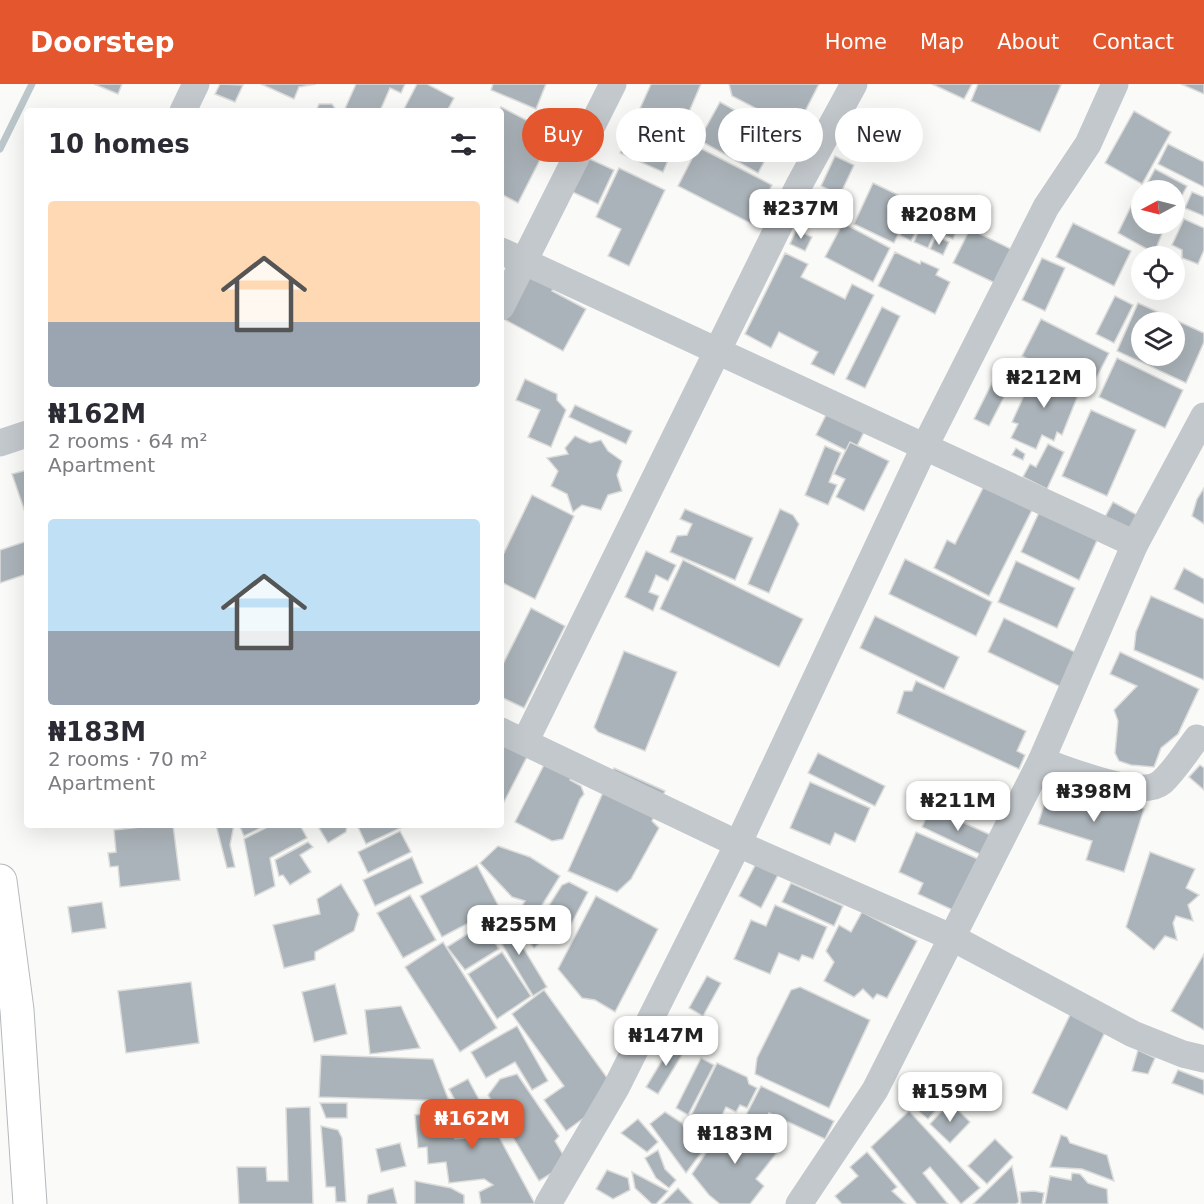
<!DOCTYPE html>
<html lang="en">
<head>
<meta charset="utf-8">
<style>
	:root { --surface:#fff; --page:#f7f7f7; --text:#2b2b33; --muted:#7c7c81; --accent:#e4572e }
	body { margin:0; font-family:"DejaVu Sans",sans-serif; background:var(--page); color:var(--text); height:100vh; display:flex; flex-direction:column; font-size:22px; white-space:nowrap }
	* { box-sizing:border-box; margin:0 }
	p { font-size:20px; color:var(--muted) }
	.icon { flex:none; width:33px; height:33px; fill:none; stroke:currentColor; stroke-width:2; stroke-linecap:round; stroke-linejoin:round }
	.map { position:relative; flex:1; overflow:hidden }
	.details { position:absolute; left:24px; top:24px; width:480px; height:720px; display:flex; flex-direction:column; background:var(--surface); border-radius:6px; box-shadow:0 6px 24px #0002 }
	.details>* { flex:none }
	.top-card { position:absolute; left:522px; top:24px; width:570px; height:54px; display:flex; gap:12px }
	.needle { width:39px; rotate:263deg }
	.buttons { position:absolute; left:1131px; top:96px; display:grid; gap:12px }
	.buttons a { display:grid; place-items:center; width:54px; height:54px; border-radius:50%; background:var(--surface); box-shadow:0 6px 24px #0002; font-size:30px }
	.price { position:absolute; translate:-50% -51px; padding:0 14px; border-radius:12px; background:#fff; color:#222; font-size:20px; line-height:39px; filter:drop-shadow(0 2px 3px #0008) }
	.price::after { content:''; position:absolute; left:50%; top:36px; width:18px; height:14px; margin-left:-9px; background:inherit; clip-path:polygon(0 0,100% 0,50% 100%) }
	.price.on { background:var(--accent); color:#fff }
	ul { padding:0; list-style:none }
	li { display:grid; align-content:center; gap:12px; height:318px; padding:0 24px }
	li span { display:grid; place-items:center; height:186px; border-radius:6px; color:#555 }
	li>.icon { margin-inline-start:auto }
	span .icon { width:108px; height:108px; fill:#fffc; stroke-width:1 }
	li b { font-size:26px }
	h2 { display:flex; justify-content:space-between; align-items:center; height:72px; padding:0 24px; font-size:26px }
	.chip { padding:0 21px; border-radius:27px; background:var(--surface); box-shadow:0 6px 24px #0002; font-size:21px; line-height:54px }
	.chip.on { background:var(--accent); color:#fff }
	header { display:flex; align-items:center; gap:36px; box-sizing:border-box; height:84px; padding:0 30px; background:var(--accent); color:#fff }
	header strong { font-size:28px }
	nav { display:flex; gap:33px; margin-inline-start:auto; font-size:21px }
	.map>svg:first-child { display:block }
	.lines { fill:none; stroke-linecap:round; stroke-linejoin:round }
	.stream { stroke:#bbc7cb; stroke-width:7 }
	.building { fill:#aab3b9; stroke:#dcdcda; stroke-width:1.5; fill-rule:evenodd }
	.highway-casing { stroke:#b4b9bd; stroke-width:35 }
	.minor { stroke:#c3c8cc; stroke-width:27 }
	.highway { stroke:#fff; stroke-width:33 }
</style>
</head>
<body>
<header>
<strong>Doorstep</strong>
<nav><a>Home</a><a>Map</a><a>About</a><a>Contact</a></nav>
</header>
<div class="map">
<svg width="1204" height="1120" viewBox="0 0 1204 1120">
	<rect width="100%" height="100%" fill="#fafaf8"/>
	<g class="lines">
		<path class="stream" d="M0 65 32 0"/>
	</g>
	<g class="building">
		<path d="M94 0H122L118 10Z"/>
		<path d="M220 0 243 1 235 18 215 10Z"/>
		<path d="M261 0H316L299 3 294 15Z"/>
		<path d="M356 0H405L401 9 390 4 380 27H344Z"/>
		<path d="M417 0H427L454 14 447 27H403Z"/>
		<path d="M493 0H546L536 25 491 6Z"/>
		<path d="M651 0H701L663 88 620 69Z"/>
		<path d="M729 0H819L796 45 732 12Z"/>
		<path d="M932 0H972L964 15Z"/>
		<path d="M978 0H1058L1061 1 1040 48 971 17Z"/>
		<path d="M1181 0H1204V10Z"/>
		<path d="M720 18 779 51 758 89 699 56Z"/>
		<path d="M319 20H332L337 27H316Z"/>
		<path d="M501 23 553 50 518 119 501 110 499 27Z"/>
		<path d="M1134 27 1171 48 1142 100 1105 79Z"/>
		<path d="M1168 60 1204 78V103L1158 80Z"/>
		<path d="M698 63 772 101 752 140 678 102Z"/>
		<path d="M581 71 614 86 598 120 566 105Z"/>
		<path d="M835 72 854 81 840 111 821 102Z"/>
		<path d="M619 84 665 106 629 182 608 172 621 145 596 133Z"/>
		<path d="M1155 85 1187 102 1179 117 1174 114V106H1159L1147 100Z"/>
		<path d="M873 99 913 118 894 159 854 140Z"/>
		<path d="M1139 106 1142 140H1166L1154 169 1118 149Z"/>
		<path d="M1192 108 1204 113V132L1185 124Z"/>
		<path d="M928 123 960 137 953 155 921 141Z"/>
		<path d="M908 133 920 139 911 157 900 151Z"/>
		<path d="M1184 135 1204 144V166L1198 180 1182 174V166L1172 161Z"/>
		<path d="M843 139 890 164 873 198 825 173Z"/>
		<path d="M1073 139 1131 167 1114 202 1056 173Z"/>
		<path d="M920 144 934 150 928 164 914 158Z"/>
		<path d="M970 145 1011 165 995 199 953 179Z"/>
		<path d="M796 146 812 153 805 167 790 160Z"/>
		<path d="M936 152 949 158 943 171 930 165Z"/>
		<path d="M895 168 920 180 921 177 939 185 936 191 950 198 935 230 878 202Z"/>
		<path d="M785 169 808 180 801 193 845 215 852 200 874 211 834 291 811 280 818 268 779 248 771 264 745 250Z"/>
		<path d="M1042 174 1065 184 1045 227 1022 216Z"/>
		<path d="M531 181 558 197 552 207 586 225 563 267 502 234Z"/>
		<path d="M1115 212 1133 221 1114 259 1096 250Z"/>
		<path d="M1138 219 1204 249V258L1186 299 1117 267ZM1142 238H1174V272H1142Z"/>
		<path d="M882 223 900 232 865 304 846 295Z"/>
		<path d="M1041 235 1109 269 1090 306 1022 272Z"/>
		<path d="M1117 274 1183 306 1165 344 1099 313Z"/>
		<path d="M1036 285 1080 306 1062 351 1057 348 1054 357 1042 351 1036 365 1011 354 1018 340 1012 338Z"/>
		<path d="M525 295 557 310V316L566 326 551 363 528 353 540 326 516 316Z"/>
		<path d="M993 297 1008 305 989 342 974 335Z"/>
		<path d="M575 321 632 347 626 360 569 333Z"/>
		<path d="M1091 326 1136 346 1107 412 1062 392Z"/>
		<path d="M827 329 864 348 853 370 816 351Z"/>
		<path d="M575 352 590 359 601 356 608 367 622 377 617 391 622 407 608 411 601 426 582 421 573 428 567 410 551 402 558 387 547 374 568 370 565 364Z"/>
		<path d="M850 358 889 377 864 427 836 413 845 395 834 390Z"/>
		<path d="M1048 360 1064 368 1047 405 1023 393 1030 380 1036 383Z"/>
		<path d="M825 362 841 369 829 398 837 401 828 421 805 411Z"/>
		<path d="M1016 364 1025 370 1023 376 1012 371Z"/>
		<path d="M27 386V434L12 390Z"/>
		<path d="M985 400 1033 424 989 512 934 484 947 456 955 460Z"/>
		<path d="M1204 404V440L1192 432 1197 415Z"/>
		<path d="M532 411 574 432 535 515 501 498V475Z"/>
		<path d="M1113 418 1139 432 1131 447 1105 433Z"/>
		<path d="M1041 424 1099 452 1079 496 1021 468Z"/>
		<path d="M685 425 753 454 735 496 670 468 677 452 687 451 692 440 680 435Z"/>
		<path d="M780 425 793 431 799 440 769 509 748 500Z"/>
		<path d="M27 457V490L0 499V466Z"/>
		<path d="M646 467 676 481 668 497 656 491 649 508 659 512 653 527 625 513Z"/>
		<path d="M905 475 992 518 976 552 889 510Z"/>
		<path d="M683 476 803 535 779 583 660 525Z"/>
		<path d="M1016 477 1075 504 1057 544 998 518Z"/>
		<path d="M1184 484 1204 495V520L1174 505Z"/>
		<path d="M1151 512 1204 535V596L1134 566 1136 548Z"/>
		<path d="M531 524 565 542 524 624 501 613V584Z"/>
		<path d="M875 532 959 573 944 605 860 564Z"/>
		<path d="M1004 534 1077 569 1061 603 988 568Z"/>
		<path d="M624 567 677 588 645 667 598 648 594 643Z"/>
		<path d="M1120 568 1199 605 1178 650 1161 664 1154 683 1131 681 1119 677 1115 669 1118 637 1114 626 1137 602 1110 590Z"/>
		<path d="M916 597 1026 647 1017 667 1025 671 1019 685 897 629 904 607H912Z"/>
		<path d="M501 647 532 663 504 718 501 717Z"/>
		<path d="M818 669 885 702 875 722 808 689Z"/>
		<path d="M548 673 575 687 570 696 581 702 584 710 580 715 563 755 552 757 515 738Z"/>
		<path d="M1200 681 1204 684V706L1189 693Z"/>
		<path d="M614 684 665 707 652 737 659 744 631 795 617 808 568 787Z"/>
		<path d="M1052 696 1144 725 1124 788 1086 776 1092 757 1038 740Z"/>
		<path d="M810 698 870 724 855 758 835 749 830 761 790 744Z"/>
		<path d="M931 724 993 752 984 772 922 743Z"/>
		<path d="M158 741H173L180 796 120 803 118 782 110 783 108 769 116 768 114 746Z"/>
		<path d="M216 741H234L230 761 235 783 227 784Z"/>
		<path d="M239 741H267L244 752Z"/>
		<path d="M271 741H300L307 754 270 774 275 802 255 812 244 755Z"/>
		<path d="M317 741H347L346 748 328 759Z"/>
		<path d="M357 741H407L366 760Z"/>
		<path d="M400 747 411 768 368 789 358 768Z"/>
		<path d="M916 748 978 775 955 827 918 810 923 799 899 788Z"/>
		<path d="M308 758 313 763 300 771 311 788 290 801 283 791 279 792 275 776Z"/>
		<path d="M498 762 530 773 560 792 531 839 517 830 525 817 512 813 480 779Z"/>
		<path d="M1150 768 1195 785 1186 804 1199 811 1188 821 1193 837 1176 832 1173 839 1177 856 1165 852 1154 866 1126 843Z"/>
		<path d="M412 773 423 799 375 822 363 796Z"/>
		<path d="M758 776 780 787 761 824 739 812Z"/>
		<path d="M477 781 499 823 442 853 420 812Z"/>
		<path d="M569 798 588 808 561 859 545 854 534 864 527 856 562 801Z"/>
		<path d="M791 799 843 822 834 842 782 818Z"/>
		<path d="M341 800 359 830 354 847 315 868V876L284 884 273 841 320 830 317 815Z"/>
		<path d="M410 811 436 856 403 874 377 829Z"/>
		<path d="M596 812 658 845 615 928 595 916 582 914 558 885Z"/>
		<path d="M102 818 106 844 72 849 68 823Z"/>
		<path d="M775 821 827 843 813 875 802 871 799 877 779 869 770 890 734 875 751 836 766 842Z"/>
		<path d="M862 828 917 857 887 914 877 910 873 915 863 905 854 913 824 897 834 878 826 867 839 841 851 848Z"/>
		<path d="M504 832 547 903 533 912 490 840Z"/>
		<path d="M483 840 499 865 465 886 447 863Z"/>
		<path d="M443 858 497 944 460 968 405 883Z"/>
		<path d="M502 868 531 912 497 935 468 890Z"/>
		<path d="M1204 870V946L1171 927Z"/>
		<path d="M707 892 721 899 703 932 689 924Z"/>
		<path d="M191 898 199 959 126 969 118 907Z"/>
		<path d="M335 900 347 950 314 958 302 908Z"/>
		<path d="M800 903 870 936 829 1024 755 990 757 974 791 906Z"/>
		<path d="M544 906 618 1009 566 1047 544 1016 564 1002 512 930Z"/>
		<path d="M401 922 420 964 370 970 365 926Z"/>
		<path d="M1072 927 1107 944 1067 1026 1032 1009Z"/>
		<path d="M517 942 548 997 532 1006 515 978 486 994 471 968Z"/>
		<path d="M675 955 685 966 658 1010 646 1003Z"/>
		<path d="M1138 966 1155 974 1148 990 1132 987Z"/>
		<path d="M321 971 433 975 449 1017 319 1013Z"/>
		<path d="M701 974 714 981 688 1031 676 1024Z"/>
		<path d="M717 979 747 993 749 1000 757 1004 747 1024 740 1021 736 1028 726 1023 716 1044 691 1032Z"/>
		<path d="M1178 986 1204 996V1011L1172 999Z"/>
		<path d="M517 990 559 1052 555 1057 568 1079 539 1097 488 1011 500 995Z"/>
		<path d="M468 995 535 1120H481L479 1108 493 1101 484 1095 449 1099 446 1078 428 1080 427 1063 418 1064 415 1031 452 1027 455 1055 475 1053 449 1005Z"/>
		<path d="M929 996 948 1012 928 1035 903 1014 914 1001Z"/>
		<path d="M761 1002 834 1037 825 1055 769 1029 761 1046 744 1035Z"/>
		<path d="M950 1018 970 1038 950 1059 930 1040Z"/>
		<path d="M320 1019H347V1034H326Z"/>
		<path d="M310 1023 313 1120H239L237 1083H266L267 1097H288L286 1024Z"/>
		<path d="M909 1027 980 1104 961 1120 930 1083 923 1089 948 1120H917L871 1063Z"/>
		<path d="M665 1028 682 1039 686 1048 704 1061 701 1069 686 1089 650 1040Z"/>
		<path d="M638 1035 658 1058 647 1068 621 1049Z"/>
		<path d="M694 1036 715 1047 710 1057 688 1046Z"/>
		<path d="M741 1037 779 1066 756 1095 764 1102 750 1120H720L709 1111 692 1090 726 1039Z"/>
		<path d="M321 1042 338 1046 342 1054 346 1118H336L335 1103H326Z"/>
		<path d="M1061 1051 1067 1053 1070 1059 1107 1071 1114 1097 1082 1085 1050 1083Z"/>
		<path d="M995 1055 1013 1073 987 1100 968 1082Z"/>
		<path d="M400 1059 406 1082 381 1088 376 1065Z"/>
		<path d="M658 1066 665 1085 676 1096 669 1104 656 1094 645 1074Z"/>
		<path d="M867 1068 897 1103 892 1107 906 1120H842L835 1112 858 1092 850 1083Z"/>
		<path d="M1012 1082 1019 1118 1016 1120H973Z"/>
		<path d="M607 1086 628 1094 630 1106 613 1115 596 1105Z"/>
		<path d="M632 1088 668 1107 656 1120H652L635 1104Z"/>
		<path d="M1072 1089 1080 1090 1088 1099 1107 1105 1108 1120H1045L1050 1092 1071 1096Z"/>
		<path d="M415 1097 451 1104 464 1111V1120H415Z"/>
		<path d="M393 1104 397 1120H367L368 1111Z"/>
		<path d="M678 1104 693 1120H662Z"/>
		<path d="M1034 1107 1044 1109 1042 1120H1021L1020 1108Z"/>
	</g>
	<g class="lines">
		<defs>
			<path id="highway" d="M0 797 17 926 30 1120"/>
		</defs>
		<use href="#highway" class="highway-casing"/>
		<g class="minor">
			<path d="M183 27 196 0"/>
			<path d="M501 167 1135 460"/>
			<path d="M501 223 613 0"/>
			<path d="M0 359 27 350"/>
			<path d="M501 647 738 760 951 853 1133 950 1183 970 1204 975"/>
			<path d="M525 658 799 101 854 0"/>
			<path d="M1041 677C1068 685 1140 717 1162 698 1175 686 1186 668 1197 654"/>
			<path d="M548 1120 616 1004 738 760 924 364 1046 123 1088 60 1115 0"/>
			<path d="M799 1120 875 1006 1041 677 1135 460 1204 332"/>
		</g>
		<use href="#highway" class="highway"/>
	</g>
</svg>
<div class="buttons">
<a><svg class="needle" viewBox="-14 -14 28 28"><path d="M0-13l5 13h-10z" fill="#e53935"/><path d="M0 13l5-13h-10z" fill="#7c7c81"/></svg></a>
<a><svg class="icon" aria-label="locate" viewBox="0 0 24 24"><circle cx="12" cy="12" r="6"/><path d="M12 2v4M12 18v4M2 12h4M18 12h4"/></svg></a>
<a><svg class="icon" aria-label="layers" viewBox="0 0 24 24"><path d="M12 4l9 5-9 5-9-5zM3 14l9 5 9-5"/></svg></a>
</div>
<b class="price" style="left:801px;top:156px">₦237M</b>
<b class="price" style="left:939px;top:162px">₦208M</b>
<b class="price" style="left:1044px;top:325px">₦212M</b>
<b class="price" style="left:1094px;top:739px">₦398M</b>
<b class="price" style="left:958px;top:748px">₦211M</b>
<b class="price" style="left:519px;top:872px">₦255M</b>
<b class="price" style="left:666px;top:983px">₦147M</b>
<b class="price" style="left:950px;top:1039px">₦159M</b>
<b class="price on" style="left:472px;top:1066px">₦162M</b>
<b class="price" style="left:735px;top:1081px">₦183M</b>
<div class="top-card">
<a class="chip on">Buy</a>
<a class="chip">Rent</a>
<a class="chip">Filters</a>
<a class="chip">New</a>
</div>
<section class="details">
<h2>10 homes<svg class="icon" aria-label="filters" viewBox="0 0 24 24"><path d="M4 7h16M4 17h16"/><circle cx="9" cy="7" r="2"/><circle cx="15" cy="17" r="2"/></svg></h2>
<ul>
<li><span style="background:linear-gradient(#ffd9b3 65%,#9aa5b1 0)"><svg class="icon" aria-label="home" viewBox="0 0 24 24"><path d="M3 11l9-7 9 7M6 9v11h12V9"/></svg></span><div><b>₦162M</b><p>2 rooms · 64 m²</p><p>Apartment</p></div></li>
<li><span style="background:linear-gradient(#bfe0f5 60%,#9aa5b1 0)"><svg class="icon" aria-label="home" viewBox="0 0 24 24"><path d="M3 11l9-7 9 7M6 9v11h12V9"/></svg></span><div><b>₦183M</b><p>2 rooms · 70 m²</p><p>Apartment</p></div></li>
</ul>
</section>
</div>
</body>
</html>
